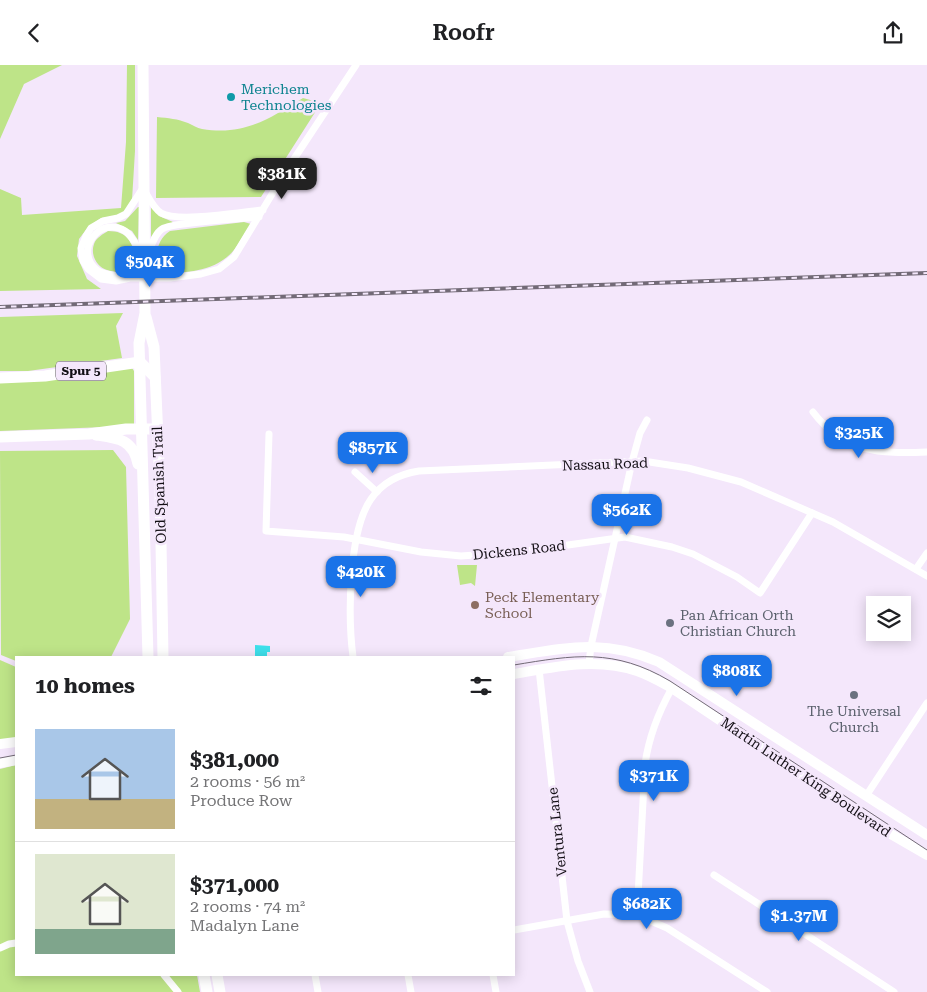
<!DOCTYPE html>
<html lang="en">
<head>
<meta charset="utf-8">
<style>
	:root { --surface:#fff; --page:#f6f6f6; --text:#202124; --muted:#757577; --line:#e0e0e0; --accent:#1a73e8 }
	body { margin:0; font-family:"Roboto Serif",serif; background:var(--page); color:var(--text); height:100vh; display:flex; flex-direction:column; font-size:19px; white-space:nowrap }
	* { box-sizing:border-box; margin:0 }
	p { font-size:16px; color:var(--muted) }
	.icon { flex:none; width:28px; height:28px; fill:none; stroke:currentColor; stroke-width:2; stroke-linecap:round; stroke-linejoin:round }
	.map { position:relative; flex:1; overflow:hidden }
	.panel { position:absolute; left:15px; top:591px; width:500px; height:320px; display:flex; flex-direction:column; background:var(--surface); border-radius:0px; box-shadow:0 2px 12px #0003 }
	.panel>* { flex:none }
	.buttons { position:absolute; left:866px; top:531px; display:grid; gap:10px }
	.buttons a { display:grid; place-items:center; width:45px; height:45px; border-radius:0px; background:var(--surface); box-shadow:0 2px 12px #0003; font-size:25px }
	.price { position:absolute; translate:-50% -42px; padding:0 11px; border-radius:10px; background:var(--accent); color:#fff; font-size:16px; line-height:32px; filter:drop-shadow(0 1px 2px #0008) }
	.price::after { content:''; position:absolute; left:50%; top:30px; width:15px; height:11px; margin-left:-8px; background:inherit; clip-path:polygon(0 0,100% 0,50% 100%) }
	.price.on { background:#222; color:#fff }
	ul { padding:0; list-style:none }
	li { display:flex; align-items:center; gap:15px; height:125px; padding:0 20px }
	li+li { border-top:1px solid var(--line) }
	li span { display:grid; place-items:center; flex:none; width:140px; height:100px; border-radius:0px; color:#555 }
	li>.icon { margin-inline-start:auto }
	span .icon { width:60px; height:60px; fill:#fffc; stroke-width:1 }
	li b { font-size:21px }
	h2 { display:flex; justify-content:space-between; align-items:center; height:60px; padding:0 20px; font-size:21px }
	header { display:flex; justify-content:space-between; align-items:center; height:65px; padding:0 20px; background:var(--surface); font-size:22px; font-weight:600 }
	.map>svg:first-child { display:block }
	.green { fill:#bee488 }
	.water { fill:#3ee0eb }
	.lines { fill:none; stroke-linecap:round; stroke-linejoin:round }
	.minor { stroke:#fff; stroke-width:7 }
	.secondary { stroke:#fff; stroke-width:10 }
	.primary { stroke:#fff; stroke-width:11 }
	.trunk { stroke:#fff; stroke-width:11 }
	.tram { stroke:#726a76; stroke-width:1 }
	.rail-casing { stroke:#726a76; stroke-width:4 }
	.rail { stroke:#f4e7fb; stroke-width:2; stroke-dasharray:5.5; stroke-linecap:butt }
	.culture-dot { fill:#0f9aa8; stroke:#f4e7fb; stroke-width:2 }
	.education-dot { fill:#8d6e63; stroke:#f4e7fb; stroke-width:2 }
	.worship-dot { fill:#6b7280; stroke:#f4e7fb; stroke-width:2 }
	.labels { text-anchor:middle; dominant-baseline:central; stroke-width:5; stroke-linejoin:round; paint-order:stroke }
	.shield { fill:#f4e7fb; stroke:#56505a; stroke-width:1 }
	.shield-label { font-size:12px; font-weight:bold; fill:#130f15 }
	.culture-label { font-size:14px; fill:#0d838f; stroke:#f4e7fb; text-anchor:start }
	.street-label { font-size:14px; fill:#130f15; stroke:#f4e7fb }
	.education-label { font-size:14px; fill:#785e54; stroke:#f4e7fb; text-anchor:start }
	.worship-label { font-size:14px; fill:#5b616d; stroke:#f4e7fb; text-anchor:start }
</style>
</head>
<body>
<header><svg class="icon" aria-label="back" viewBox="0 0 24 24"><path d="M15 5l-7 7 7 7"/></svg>Roofr<svg class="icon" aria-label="share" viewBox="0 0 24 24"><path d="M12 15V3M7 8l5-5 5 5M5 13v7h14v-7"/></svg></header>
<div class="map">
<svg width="927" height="927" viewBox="0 0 927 927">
	<rect width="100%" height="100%" fill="#f4e7fb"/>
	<g class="green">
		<path d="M0 0H62L24 19 0 74Z"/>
		<path d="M127 0H135V86L132 135 128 144 116 152 101 153 88 162 79 174 77 191 87 214 101 224 0 226V124L21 133 22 150 121 143 126 77Z"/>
		<path d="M303 33 321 38 261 132 156 133 157 52C168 53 178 54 188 58 193 60 197 63 202 64 244 71 269 54 303 33Z"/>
		<path d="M138 142H139L138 175 132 166 116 158 125 156Z"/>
		<path d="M151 142 159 151 173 157 151 172Z"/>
		<path d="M244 157 251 159C245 167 240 177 234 185 214 209 181 208 153 208 156 193 156 174 170 166Z"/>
		<path d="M108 166C135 166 133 187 139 208 129 208 117 208 107 205 97 202 90 190 94 179 96 173 103 169 108 166Z"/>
		<path d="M123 248 116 261 122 293 28 306H0V252Z"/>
		<path d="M132 303 134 306V359L132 361 0 366V317Z"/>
		<path d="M113 385 126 402 130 554 111 592H16V596L1 590 0 386Z"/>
		<path d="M457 500H477L475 521 471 518 460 520Z"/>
		<path d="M0 595 16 602V673L0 675Z"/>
		<path d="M16 700V910H197L200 927H0V704Z"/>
	</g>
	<path class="water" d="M255 580 270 581V587H267V592H255Z"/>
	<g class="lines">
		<g class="minor">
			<path d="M263 145C241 147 178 158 161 148 153 143 148 131 143 123L126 149 118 153 103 156 91 163 86 171 81 183 83 196 88 204 101 214 116 216 130 213H170L201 209 219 204 234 192 286 106 356 0"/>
			<path d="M147 191C151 183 154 169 162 164 173 157 242 154 259 152"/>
			<path d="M127 212C118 210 105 211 97 205 73 186 100 150 125 166 133 171 138 184 143 192"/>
			<path d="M813 347C844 388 880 389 927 387"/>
			<path d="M269 369 266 466 344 472 421 487 461 491 518 487 625 472 672 482 693 489 737 512 760 528 812 448"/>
			<path d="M355 407 377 427"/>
			<path d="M916 504 927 488"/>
			<path d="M353 592C348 553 348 467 371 434 382 418 399 409 419 406L643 396 688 403 741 417 833 457 927 511"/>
			<path d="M589 598 591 581 632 397 640 368 647 355"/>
			<path d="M539 604 567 856 578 896 590 927"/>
			<path d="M866 731 927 638"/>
			<path d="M714 810 894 927"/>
			<path d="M637 850 645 699C649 671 658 648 672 623"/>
			<path d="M514 865 604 849 637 850 667 863 767 927"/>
			<path d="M0 883 9 879 16 878"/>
			<path d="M164 910 178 927"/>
			<path d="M315 910 318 927"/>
			<path d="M408 910 411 927"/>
			<path d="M493 910 496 927"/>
		</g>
		<g class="secondary">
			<path d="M508 592C566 583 603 573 659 597L927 770"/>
			<path d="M514 609C554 602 596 592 637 606 649 610 661 617 672 623L882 764 927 790"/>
			<path d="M0 679 16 677"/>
			<path d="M0 698 16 695"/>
		</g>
		<g class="primary">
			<path d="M143 0 145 248 139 278 148 592"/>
			<path d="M146 252 154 282 160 421 163 592"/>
			<path d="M96 370C117 373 133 374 138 399"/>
			<path d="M204 910 207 927"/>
			<path d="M217 910 220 927"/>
		</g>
		<g class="trunk">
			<path d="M0 313 45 311 140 297 155 312"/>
			<path d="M0 372 89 369 126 364H158"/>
		</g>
		<g class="tram">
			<path d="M514 600C574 590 614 583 670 616L927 785"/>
			<path d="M0 693 16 690"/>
		</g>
		<defs>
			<path id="rail" d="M0 242 927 208"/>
		</defs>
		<use href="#rail" class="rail-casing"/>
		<use href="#rail" class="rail"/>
	</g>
	<circle class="culture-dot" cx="231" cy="32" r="5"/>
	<circle class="education-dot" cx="475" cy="540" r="5"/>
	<g class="worship-dot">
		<circle cx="670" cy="558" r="5"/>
		<circle cx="854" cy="630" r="5"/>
	</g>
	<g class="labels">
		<rect class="shield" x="56" y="296.5" width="50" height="19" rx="4"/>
		<g class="shield-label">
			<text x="81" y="306">Spur 5</text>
		</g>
		<g class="culture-label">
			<text x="241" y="24">Merichem<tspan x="241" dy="16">Technologies</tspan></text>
		</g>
		<g class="street-label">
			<text transform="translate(605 399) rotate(-2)">Nassau Road</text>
			<text transform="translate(159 420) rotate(-92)">Old Spanish Trail</text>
			<text transform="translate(519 485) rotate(-6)">Dickens Road</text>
			<text transform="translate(806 712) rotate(34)">Martin Luther King Boulevard</text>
			<text transform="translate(557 767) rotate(-96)">Ventura Lane</text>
		</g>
		<g class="education-label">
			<text x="485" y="532">Peck Elementary<tspan x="485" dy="16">School</tspan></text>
		</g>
		<g class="worship-label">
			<text x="680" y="550">Pan African Orth<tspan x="680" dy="16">Christian Church</tspan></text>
			<text x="854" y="646" text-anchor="middle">The Universal<tspan x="854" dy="16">Church</tspan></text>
		</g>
	</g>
</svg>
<div class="buttons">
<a><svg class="icon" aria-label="layers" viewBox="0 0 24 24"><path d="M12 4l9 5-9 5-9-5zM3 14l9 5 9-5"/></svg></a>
</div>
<b class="price on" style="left:282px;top:135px">$381K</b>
<b class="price" style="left:150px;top:223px">$504K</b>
<b class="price" style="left:859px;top:394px">$325K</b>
<b class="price" style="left:373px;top:409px">$857K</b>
<b class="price" style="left:627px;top:471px">$562K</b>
<b class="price" style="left:361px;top:533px">$420K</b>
<b class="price" style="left:737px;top:632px">$808K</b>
<b class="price" style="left:654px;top:737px">$371K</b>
<b class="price" style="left:647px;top:865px">$682K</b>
<b class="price" style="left:799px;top:877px">$1.37M</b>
<section class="panel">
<h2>10 homes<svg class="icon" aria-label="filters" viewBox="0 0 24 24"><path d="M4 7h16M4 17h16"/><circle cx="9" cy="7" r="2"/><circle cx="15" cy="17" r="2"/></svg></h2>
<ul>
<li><span style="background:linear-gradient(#a9c7e8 70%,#c2b280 0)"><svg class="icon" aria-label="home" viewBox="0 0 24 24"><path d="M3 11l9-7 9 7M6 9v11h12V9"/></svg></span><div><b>$381,000</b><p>2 rooms · 56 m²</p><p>Produce Row</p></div></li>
<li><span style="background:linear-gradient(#dfe7d0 75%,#7fa58c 0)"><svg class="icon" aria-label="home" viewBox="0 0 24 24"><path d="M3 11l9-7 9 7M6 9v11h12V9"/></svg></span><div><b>$371,000</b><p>2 rooms · 74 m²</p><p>Madalyn Lane</p></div></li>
</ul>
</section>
</div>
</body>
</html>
